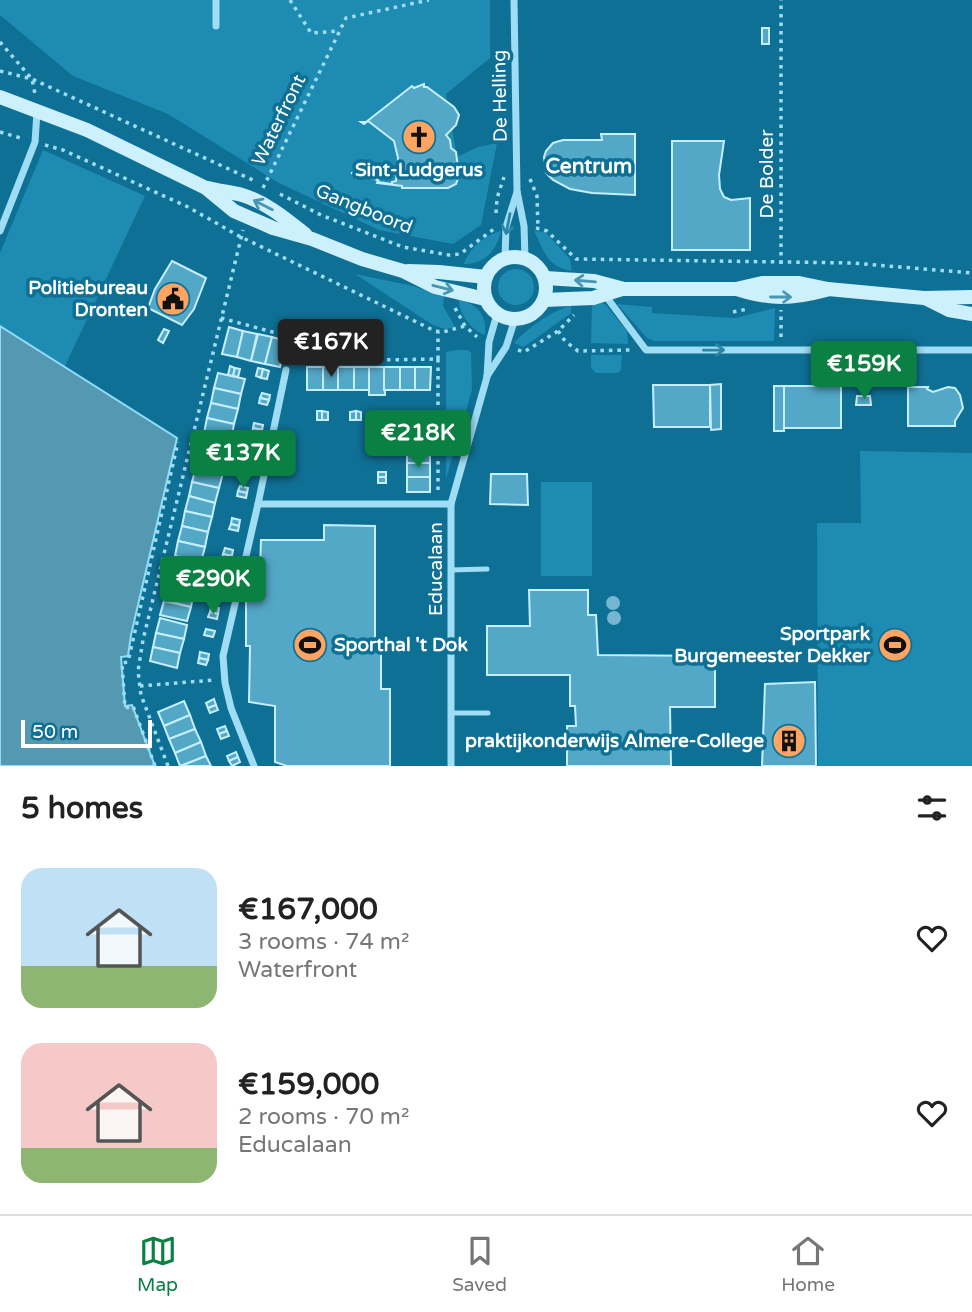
<!DOCTYPE html>
<html lang="en">
<head>
<meta charset="utf-8">
<style>
	:root { --surface:#fff; --page:#f6f6f6; --text:#222; --muted:#767676; --line:#e0e0e0; --accent:#0b8043 }
	body { margin:0; font-family:"Varela Round",sans-serif; background:var(--page); color:var(--text); height:100vh; display:flex; flex-direction:column; font-size:26px; white-space:nowrap }
	* { box-sizing:border-box; margin:0 }
	p { font-size:23px; color:var(--muted) }
	.icon { flex:none; width:38px; height:38px; fill:none; stroke:currentColor; stroke-width:2; stroke-linecap:round; stroke-linejoin:round }
	.map { position:relative; height:766px; overflow:hidden }
	.sheet { display:flex; flex-direction:column; background:var(--surface); flex:1 }
	.sheet>* { flex:none }
	.scale { position:absolute; left:21px; bottom:18px; width:131px; box-sizing:border-box; padding-left:7px; border:4px solid #fff; border-top:0; font-size:19px; line-height:24px; white-space:nowrap; color:#fff; -webkit-text-stroke:5px #0f7095; paint-order:stroke }
	.price { position:absolute; translate:-50% -60px; padding:0 16px; border-radius:7px; background:var(--accent); color:#fff; font-size:23px; line-height:46px; filter:drop-shadow(0 2px 4px #0008) }
	.price::after { content:''; position:absolute; left:50%; top:42px; width:21px; height:16px; margin-left:-10px; background:inherit; clip-path:polygon(0 0,100% 0,50% 100%) }
	.price.selected { background:#222; color:#fff }
	ul { padding:0; list-style:none }
	li { display:flex; align-items:center; gap:21px; height:175px; padding:0 21px }
	li span { display:grid; place-items:center; flex:none; width:196px; height:140px; border-radius:21px; color:#555 }
	li>.icon { margin-inline-start:auto }
	span .icon { width:84px; height:84px; fill:#fffc; stroke-width:1 }
	li b { font-size:30px }
	h2 { display:flex; justify-content:space-between; align-items:center; height:84px; padding:0 21px; font-size:30px }
	.menu { display:flex; justify-content:space-around; align-items:center; height:98px; border-top:2px solid var(--line); background:var(--surface); font-size:19px; color:var(--muted) }
	.menu a { display:grid; justify-items:center; gap:4px }
	.menu .selected { color:var(--accent) }
	.map>svg:first-child { display:block }
	.green { fill:#1e8bb3 }
	.water { fill:#5498b1; stroke:#8fddf8; stroke-width:2 }
	.building { fill:#53a8c7; stroke:#c6effe; stroke-width:2 }
	.lines { fill:none; stroke-linecap:round; stroke-linejoin:round }
	.path { stroke:#9eddf4; stroke-width:3.5; stroke-dasharray:3.5 5; stroke-linecap:butt }
	.service { stroke:#9eddf4; stroke-width:5 }
	.minor { stroke:#9eddf4; stroke-width:7 }
	.secondary { stroke:#cdf0fd; stroke-width:14 }
	.tree { fill:#74b6cf }
	.oneway { stroke:#4896b4 }
	.oneway2 { stroke:#2c86a8 }
	.labels { text-anchor:middle; dominant-baseline:central; stroke-width:7; stroke-linejoin:round; paint-order:stroke }
	.street-label { font-size:19px; fill:#fff; stroke:#0f7095 }
	.poi-label { font-size:19px; font-weight:bold; fill:#fff; stroke:#0f7095; text-anchor:end }
	.neighbourhood-label { font-size:21px; font-weight:bold; fill:#fff; stroke:#0f7095 }
</style>
</head>
<body>
<div class="map">
<svg width="972" height="766" viewBox="0 0 972 766">
	<rect width="100%" height="100%" fill="#0f7095"/>
	<g class="green">
		<path d="M0 0H490V58L446 94 457 157 478 147 497 143 481 225 453 244 379 230 279 183 168 114 73 76 0 15Z"/>
		<path d="M43 150 145 196 65 366 0 326V253Z"/>
		<path d="M501 231C497 249 485 265 464 264 469 248 485 235 501 231Z"/>
		<path d="M534 231 544 232 548 235 570 259 572 271C546 267 544 250 534 231Z"/>
		<circle cx="516" cy="287" r="18"/>
		<path d="M355 274 413 286 444 296 443 306 455 327 445 329 433 325Z"/>
		<path d="M459 299C477 305 487 314 485 335 472 331 458 313 459 299Z"/>
		<path d="M600 302 605 304 627 331 628 344 591 343 592 303Z"/>
		<path d="M617 304 652 307V313L735 318 775 308 774 341H654L647 338Z"/>
		<path d="M571 306V313L528 344 523 347 514 343C525 330 554 309 571 306Z"/>
		<path d="M457 350H468L471 353 472 390 446 479V352Z"/>
		<path d="M591 355H622L621 370 618 373H596L591 368Z"/>
		<path d="M860 451 972 453V766H818L817 523H861Z"/>
		<rect x="541" y="482" width="51" height="94"/>
	</g>
	<path class="water" d="M0 326 177 438 131 635 128 656 121 657 125 706 132 705 155 766H0Z"/>
	<g class="building">
		<rect x="762" y="28" width="7" height="16"/>
		<path d="M424 84V87H427L454 107 459 115 456 125 446 135 450 140 451 148 456 152 459 176 456 184 448 188H402V186L377 183 378 180 351 173 379 179 378 182 392 184V182L396 181 398 158 394 141 368 121 364 124 361 122H366L412 86 414 88Z"/>
		<path d="M601 134H635V195L592 193 570 189 553 180 546 173 544 157 546 151 553 143 563 140H602Z"/>
		<path d="M672 141H724L719 175 720 189 724 197 731 200 750 198V250H672Z"/>
		<path d="M172 261 206 278 194 309 182 325 148 308 155 289Z"/>
		<path d="M229 327 243 331 237 357 222 354Z"/>
		<path d="M164 329 169 331 163 343 158 340Z"/>
		<path d="M243 331 257 334 251 361 237 357Z"/>
		<path d="M258 334 272 337 265 364 251 361Z"/>
		<path d="M272 337 286 341 280 367 265 364Z"/>
		<path d="M230 366 235 368 233 376 228 375Z"/>
		<rect x="307" y="367" width="16" height="23"/>
		<rect x="323" y="367" width="15" height="23"/>
		<rect x="338" y="367" width="16" height="23"/>
		<rect x="354" y="367" width="15" height="23"/>
		<path d="M369 367H384L385 395H369Z"/>
		<rect x="384" y="367" width="16" height="23"/>
		<rect x="400" y="367" width="15" height="23"/>
		<path d="M415 367H431L430 390H415Z"/>
		<path d="M235 368 240 369 238 377 233 376Z"/>
		<path d="M258 368 263 369 261 378 256 376Z"/>
		<path d="M263 369 269 371 267 379 261 378Z"/>
		<path d="M218 373 245 379 241 394 214 388Z"/>
		<path d="M721 384V429L711 430 710 385Z"/>
		<path d="M653 385H710V427H654Z"/>
		<rect x="774" y="386" width="10" height="45"/>
		<rect x="784" y="386" width="57" height="42"/>
		<path d="M908 387H928L927 389 933 392 948 387 955 388 960 395 963 408 955 421V426H908Z"/>
		<path d="M214 388 241 394 238 409 211 403Z"/>
		<path d="M262 393 270 395 269 400 260 398Z"/>
		<path d="M857 396H870L871 405H856Z"/>
		<path d="M260 398 269 400 267 405 259 403Z"/>
		<path d="M211 403 238 409 234 424 207 418Z"/>
		<rect x="317" y="411" width="5" height="9"/>
		<path d="M322 411 328 412V420H322Z"/>
		<path d="M356 411 361 412V420H356Z"/>
		<path d="M356 411V420H350V412Z"/>
		<rect x="379" y="412" width="5" height="8"/>
		<rect x="384" y="412" width="6" height="8"/>
		<path d="M410 412H416V421L410 420Z"/>
		<rect x="416" y="412" width="5" height="9"/>
		<path d="M207 418 234 424 231 440 204 433Z"/>
		<path d="M254 423 263 425 262 430 253 428Z"/>
		<path d="M253 428 262 430 260 436 252 434Z"/>
		<path d="M204 433 231 440 227 455 200 448Z"/>
		<path d="M407 433 430 434V448H407Z"/>
		<rect x="378" y="443" width="9" height="5"/>
		<rect x="378" y="448" width="9" height="6"/>
		<rect x="407" y="448" width="23" height="15"/>
		<path d="M199 452 226 458 223 473 196 467Z"/>
		<path d="M247 453 256 455 254 461 246 458Z"/>
		<path d="M245 463 253 465 252 471 244 469Z"/>
		<rect x="407" y="463" width="23" height="14"/>
		<path d="M196 467 223 473 219 488 192 482Z"/>
		<rect x="378" y="472" width="8" height="5"/>
		<path d="M491 474H527L528 505 490 504Z"/>
		<rect x="378" y="477" width="8" height="6"/>
		<rect x="407" y="477" width="23" height="15"/>
		<path d="M192 482 219 488 215 503 189 496Z"/>
		<path d="M240 486 248 488 247 493 238 491Z"/>
		<path d="M238 491 247 493 246 498 237 496Z"/>
		<path d="M189 496 215 503 212 517 185 511Z"/>
		<path d="M185 511 212 517 208 532 182 526Z"/>
		<path d="M232 518 240 520 239 526 231 524Z"/>
		<path d="M231 524 239 526 238 531 229 529Z"/>
		<path d="M324 525 375 526V647H381V689H390V766H287L275 762V706L249 702 250 646H246V568H260L261 540H324Z"/>
		<path d="M182 526 208 532 205 547 178 541Z"/>
		<path d="M178 541 205 547 201 562 175 556Z"/>
		<path d="M225 548 233 550 232 556 223 554Z"/>
		<path d="M223 554 232 556 231 561 222 559Z"/>
		<path d="M175 556 201 562V565L205 567 203 575 198 574V577L171 571Z"/>
		<path d="M171 571 198 577 194 592 168 585Z"/>
		<path d="M218 576 226 578 225 583 217 581Z"/>
		<path d="M217 581 225 583 224 589 216 587Z"/>
		<path d="M168 585 194 592 191 607 164 600Z"/>
		<path d="M529 590H588V615H596L598 655 715 656V707H670L671 766H567V726H576L575 706H570V675H487V626H530Z"/>
		<path d="M164 601 191 607 187 621 160 615Z"/>
		<path d="M211 606 219 608 218 614 210 612Z"/>
		<path d="M210 612 218 614 217 619 208 617Z"/>
		<path d="M160 618 187 625 184 639 156 633Z"/>
		<path d="M206 629 215 631 213 637 204 635Z"/>
		<path d="M156 633 184 639 180 653 153 647Z"/>
		<path d="M153 647 180 653 177 668 150 661Z"/>
		<path d="M200 652 209 654 208 660 199 658Z"/>
		<path d="M199 658 208 660 206 665 198 663Z"/>
		<path d="M815 682 816 766H762L765 684Z"/>
		<path d="M214 699 216 705 208 708 206 703Z"/>
		<path d="M184 701 190 715 164 726 158 712Z"/>
		<path d="M216 705 218 710 210 713 208 708Z"/>
		<path d="M190 715 195 729 169 739 164 726Z"/>
		<path d="M225 726 227 731 219 734 217 729Z"/>
		<path d="M195 729 201 742 175 753 169 739Z"/>
		<path d="M227 731 229 736 221 739 219 734Z"/>
		<path d="M201 742 206 756 180 766 175 753Z"/>
		<path d="M236 752 238 757 229 761 227 756Z"/>
		<path d="M206 756 211 766H181Z"/>
		<path d="M238 757 240 762 232 766 229 761Z"/>
	</g>
	<g class="lines">
		<g class="path">
			<path d="M290 0 311 33 339 31"/>
			<path d="M0 42 32 79 35 94"/>
			<path d="M0 71 32 79 255 181"/>
			<path d="M0 132 24 139"/>
			<path d="M45 145 63 150 188 207 239 236 435 331 443 332 465 326"/>
			<path d="M530 179 537 196 538 228"/>
			<path d="M263 188 346 18 429 0"/>
			<path d="M280 194 321 215 403 247 449 255 460 254 494 229"/>
			<path d="M496 213 497 198 504 177"/>
			<path d="M536 228 547 231 576 259 852 263 972 273"/>
			<path d="M781 264V0"/>
			<path d="M455 308 465 326 477 337"/>
			<path d="M733 312 748 309"/>
			<path d="M221 318 291 337 315 361 438 359V492"/>
			<path d="M558 331 565 341 578 351 631 350"/>
			<path d="M781 337V310"/>
			<path d="M518 350 524 352 558 331 574 315"/>
			<path d="M288 359 291 337"/>
			<path d="M438 359V332"/>
			<path d="M140 686 214 680"/>
			<path d="M155 766 133 706 125 708 122 663 128 662 178 442"/>
			<path d="M168 766 141 695 138 671 143 640 243 230"/>
		</g>
		<g class="service">
			<path d="M882 350V367"/>
			<path d="M451 570 487 569"/>
			<path d="M451 713H488"/>
		</g>
		<g class="minor">
			<path d="M514 0 517 191 524 226 525 258"/>
			<path d="M216 26V0"/>
			<path d="M0 231 35 142 37 112"/>
			<path d="M505 258 506 227 517 192"/>
			<path d="M605 295 646 350H972"/>
			<path d="M487 376 506 347 515 319"/>
			<path d="M258 504H451"/>
			<path d="M254 766 231 708 225 683 223 656 258 504 286 370"/>
			<path d="M451 766V504L487 377 489 342 497 314"/>
		</g>
		<g class="secondary">
			<path d="M0 97 87 130 206 188 234 211 273 228 312 239 362 259 403 271 435 287 485 299"/>
			<path d="M208 188C219 191 231 192 242 195 266 202 286 219 305 234"/>
			<circle cx="515" cy="288" r="31"/>
			<path d="M408 271 439 272 486 277"/>
			<path d="M545 278 594 281 624 289H736L762 283H799L828 289 924 298 972 297"/>
			<path d="M737 289C771 300 792 299 826 290"/>
			<path d="M925 298 949 310 972 314"/>
			<path d="M544 300 593 298 622 289"/>
		</g>
	</g>
	<g class="tree">
		<circle cx="613" cy="603" r="7"/>
		<circle cx="614" cy="618" r="7"/>
		<circle cx="783" cy="656" r="7"/>
	</g>
	<defs><path id="oneway-shaft" d="M-6 0H5M1.5-3L5.5 0L1.5 3" fill="none" stroke-width="1.6" stroke-linecap="round" stroke-linejoin="round" transform="scale(1.75)"/></defs>
	<g class="oneway">
		<use href="#oneway-shaft" transform="translate(263 205) rotate(-153)"/>
		<use href="#oneway-shaft" transform="translate(585 281) rotate(-175)"/>
		<use href="#oneway-shaft" transform="translate(443 288) rotate(14)"/>
		<use href="#oneway-shaft" transform="translate(781 297)"/>
	</g>
	<g class="oneway2">
		<use href="#oneway-shaft" transform="translate(508 224) rotate(101)"/>
		<use href="#oneway-shaft" transform="translate(714 350) rotate(-1)"/>
	</g>
	<defs>
		<symbol id="church-disc" viewBox="-11 -11 22 22"><circle r="9.5" fill="#ffa461" stroke="#0f7095"/><path d="M-1.2-6h2.4v3.5h3.3v2.4h-3.3V6h-2.4V-.1h-3.3v-2.4h3.3Z" fill="#111"/></symbol>
		<symbol id="civic-disc" viewBox="-11 -11 22 22"><circle r="9.5" fill="#ffa461" stroke="#0f7095"/><path d="M-.6-6.5H3V-4.5H.6V-3L4-1V1h2V6H-6V1h2V-1L-.6-3ZM-1.2 2.5V6h2.4V2.5Z" fill="#111"/></symbol>
		<symbol id="stadium-disc" viewBox="-11 -11 22 22"><circle r="9.5" fill="#ffa461" stroke="#0f7095"/><path d="M0-5a6.5 5 0 1 0 0 10a6.5 5 0 1 0 0-10ZM-3.5-1.8h7v3.6h-7Z" fill="#111"/></symbol>
		<symbol id="building-disc" viewBox="-11 -11 22 22"><circle r="9.5" fill="#ffa461" stroke="#0f7095"/><path d="M-4-6H4V6H1V3H-1V6H-4ZM-2.5-4.3h1.7v1.8h-1.7ZM.8-4.3h1.7v1.8H.8ZM-2.5-1h1.7V.8h-1.7ZM.8-1h1.7V.8H.8Z" fill="#111"/></symbol>
	</defs>
	<g fill-rule="evenodd">
		<use href="#church-disc" x="400" y="118" width="38" height="38"/>
		<use href="#civic-disc" x="154" y="280" width="38" height="38"/>
		<use href="#stadium-disc" x="291" y="626" width="38" height="38"/>
		<use href="#stadium-disc" x="876" y="626" width="38" height="38"/>
		<use href="#building-disc" x="770" y="722" width="38" height="38"/>
	</g>
	<g class="labels">
		<g class="street-label">
			<text transform="translate(500 96) rotate(-91)">De Helling</text>
			<text transform="translate(279 120) rotate(-64)">Waterfront</text>
			<text transform="translate(767 174) rotate(-90)">De Bolder</text>
			<text transform="translate(364 209) rotate(22)">Gangboord</text>
			<text transform="translate(436 569) rotate(-90)">Educalaan</text>
		</g>
		<g class="poi-label">
			<text x="419" y="170" text-anchor="middle">Sint-Ludgerus</text>
			<text x="148" y="288">Politiebureau<tspan x="148" dy="22">Dronten</tspan></text>
			<text x="870" y="634">Sportpark<tspan x="870" dy="22">Burgemeester Dekker</tspan></text>
			<text x="334" y="645" text-anchor="start">Sporthal 't Dok</text>
			<text x="764" y="741">praktijkonderwijs Almere-College</text>
		</g>
		<g class="neighbourhood-label">
			<text x="589" y="166">Centrum</text>
		</g>
	</g>
</svg>
<div class="scale">50 m</div>
<b class="price selected" style="left:331px;top:379px">€167K</b>
<b class="price" style="left:864px;top:401px">€159K</b>
<b class="price" style="left:418px;top:470px">€218K</b>
<b class="price" style="left:243px;top:490px">€137K</b>
<b class="price" style="left:213px;top:616px">€290K</b>
</div>
<section class="sheet">
<h2>5 homes<svg class="icon" aria-label="filters" viewBox="0 0 24 24"><path d="M4 7h16M4 17h16"/><circle cx="9" cy="7" r="2"/><circle cx="15" cy="17" r="2"/></svg></h2>
<ul>
<li><span style="background:linear-gradient(#bfe0f5 70%,#8fb573 0)"><svg class="icon" aria-label="home" viewBox="0 0 24 24"><path d="M3 11l9-7 9 7M6 9v11h12V9"/></svg></span><div><b>€167,000</b><p>3 rooms · 74 m²</p><p>Waterfront</p></div><svg class="icon" aria-label="heart" viewBox="0 0 24 24"><path d="M12 20l-8-8c-3-5 5-10 8-4 3-6 11-1 8 4z"/></svg></li>
<li><span style="background:linear-gradient(#f6c9c9 75%,#8fb573 0)"><svg class="icon" aria-label="home" viewBox="0 0 24 24"><path d="M3 11l9-7 9 7M6 9v11h12V9"/></svg></span><div><b>€159,000</b><p>2 rooms · 70 m²</p><p>Educalaan</p></div><svg class="icon" aria-label="heart" viewBox="0 0 24 24"><path d="M12 20l-8-8c-3-5 5-10 8-4 3-6 11-1 8 4z"/></svg></li>
</ul>
</section>
<nav class="menu">
<a class="selected"><svg class="icon" aria-label="map" viewBox="0 0 24 24"><path d="M3 6l6-2 6 2 6-2v14l-6 2-6-2-6 2zM9 4v14M15 6v14"/></svg>Map</a>
<a><svg class="icon" aria-label="saved" viewBox="0 0 24 24"><path d="M7 4h10v16l-5-4-5 4z"/></svg>Saved</a>
<a><svg class="icon" aria-label="home" viewBox="0 0 24 24"><path d="M3 11l9-7 9 7M6 9v11h12V9"/></svg>Home</a>
</nav>
</body>
</html>
